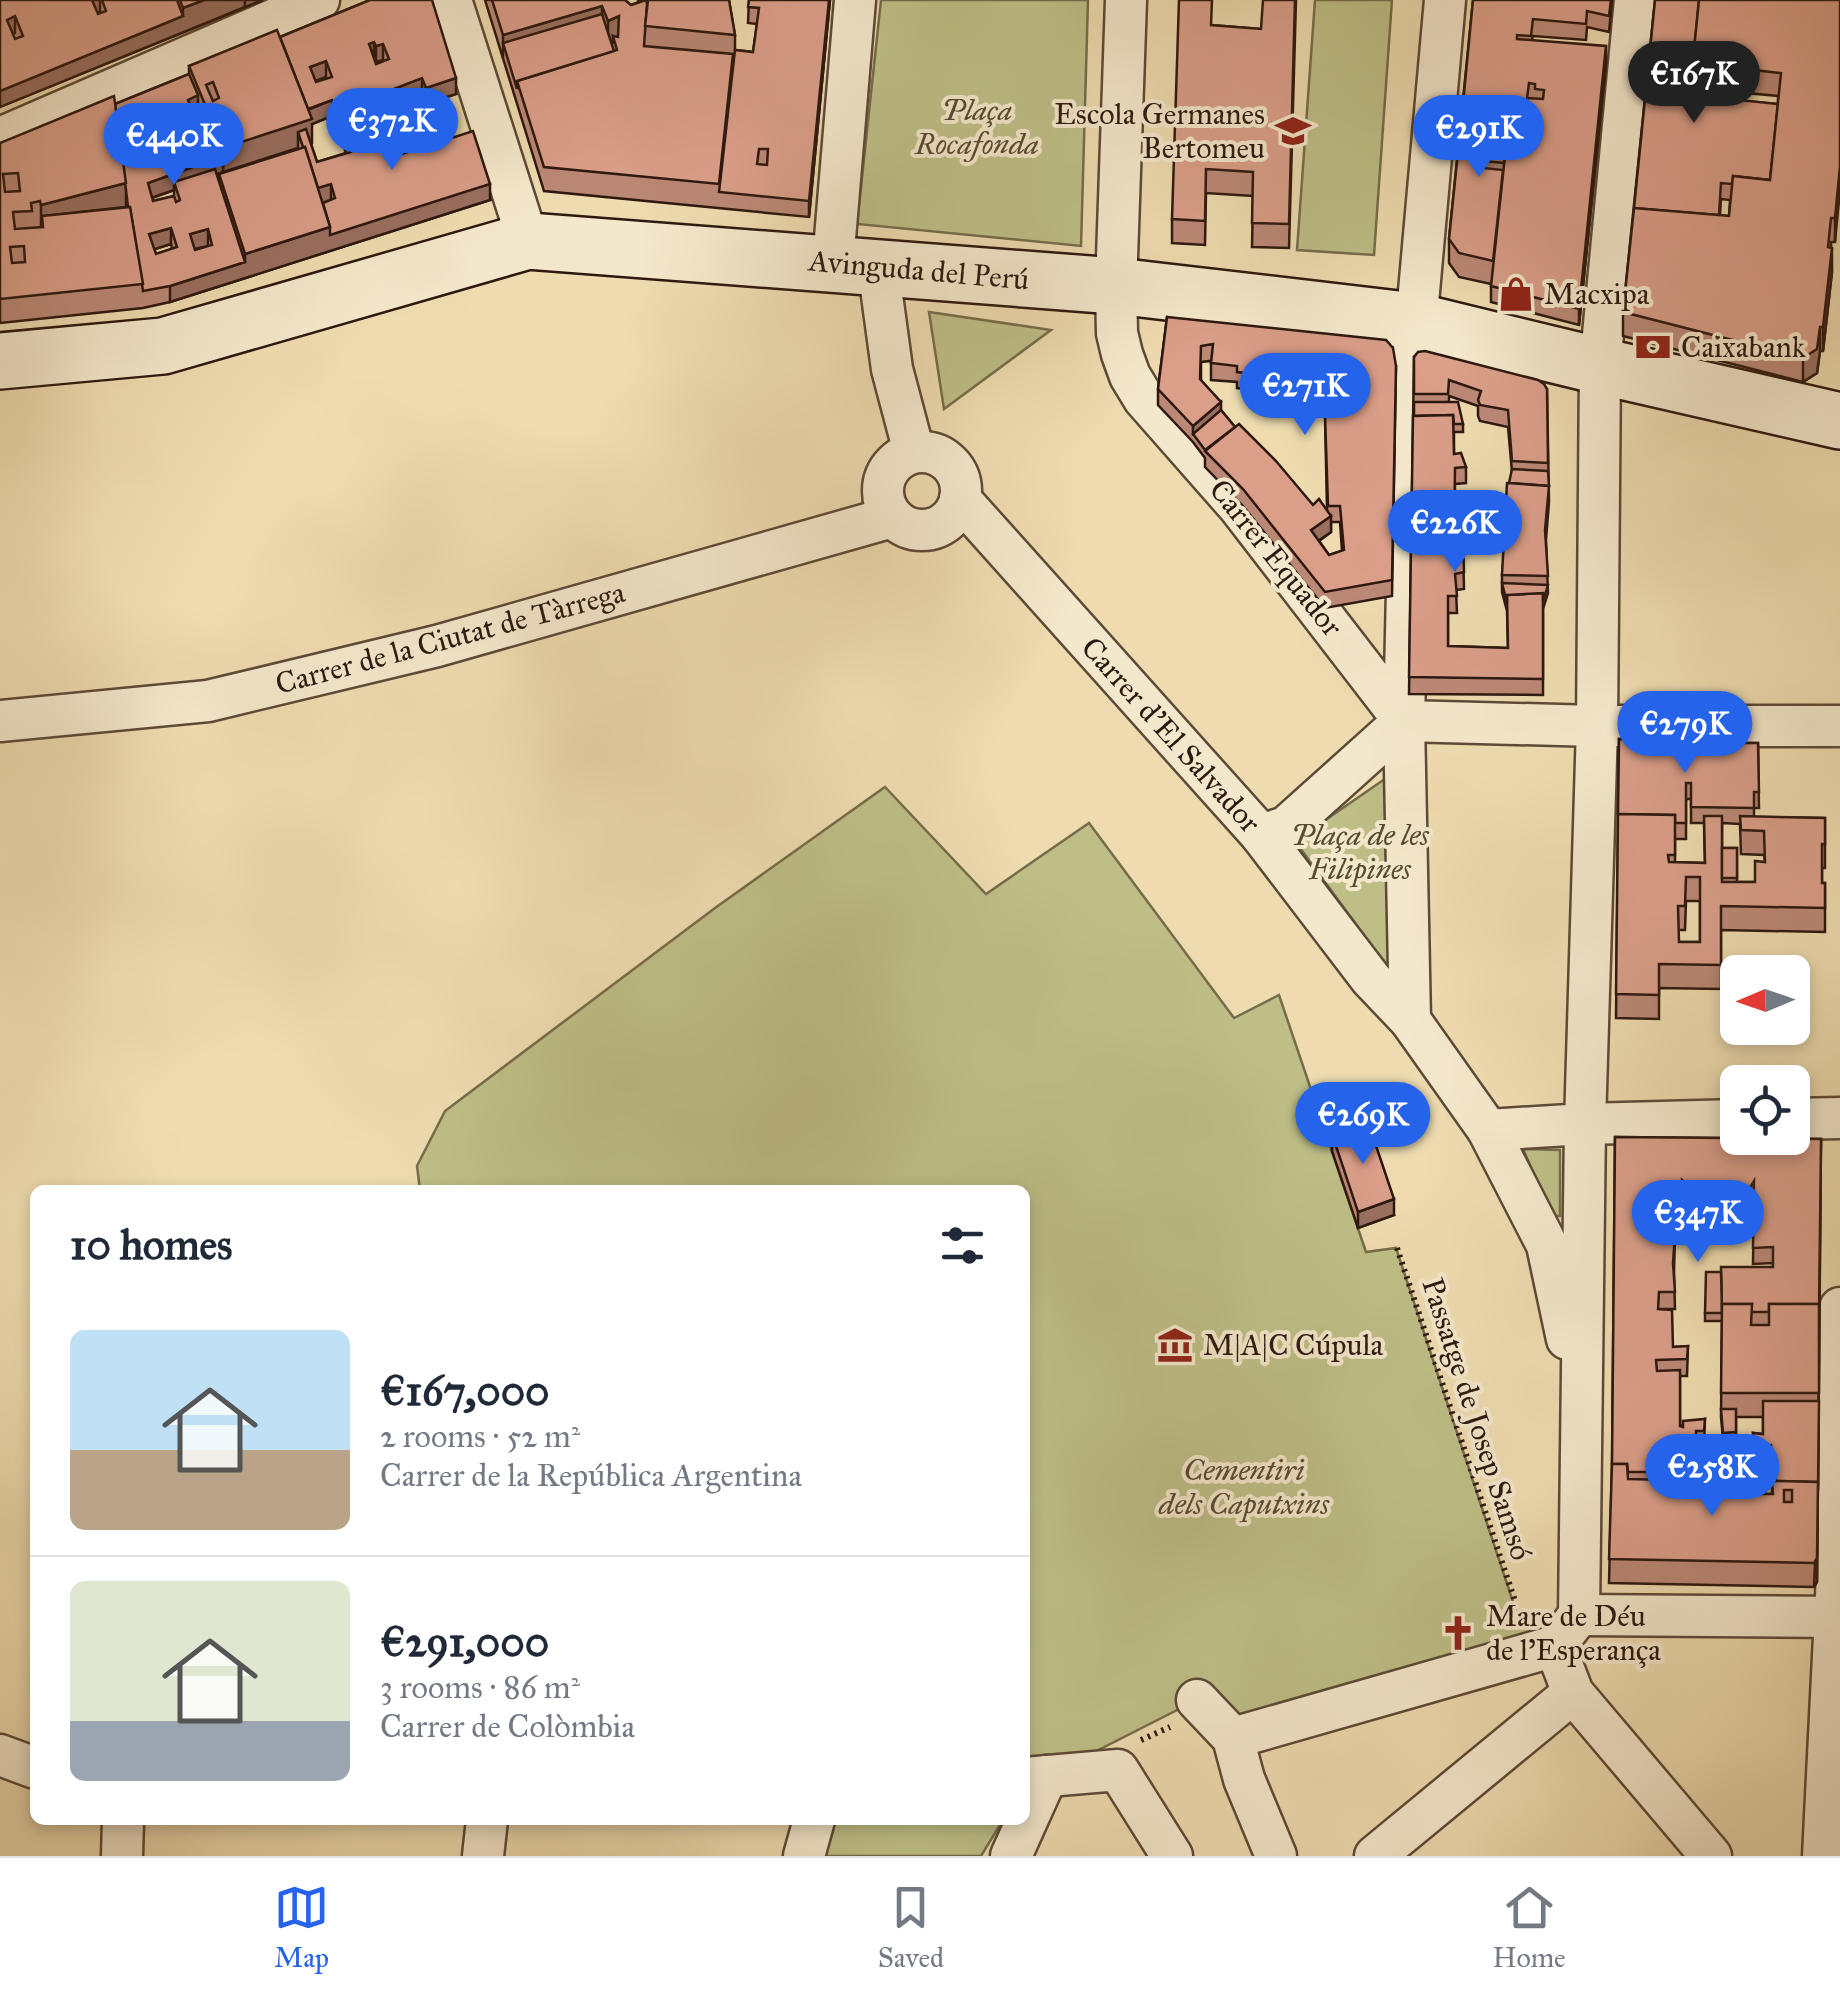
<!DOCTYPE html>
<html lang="en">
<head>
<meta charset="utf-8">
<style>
	:root { --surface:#fff; --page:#f6f6f7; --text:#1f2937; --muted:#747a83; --line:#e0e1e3; --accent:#2563eb }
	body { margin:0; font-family:"IM FELL Great Primer",serif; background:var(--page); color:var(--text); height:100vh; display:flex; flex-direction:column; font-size:38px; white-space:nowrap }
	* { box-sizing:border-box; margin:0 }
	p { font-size:32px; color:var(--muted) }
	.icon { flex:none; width:55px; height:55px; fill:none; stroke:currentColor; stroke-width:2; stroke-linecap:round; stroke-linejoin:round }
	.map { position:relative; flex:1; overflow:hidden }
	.panel { position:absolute; left:30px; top:1185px; width:1000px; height:640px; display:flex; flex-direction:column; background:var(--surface); border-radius:15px; box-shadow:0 5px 15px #0003 }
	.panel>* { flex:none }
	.needle { width:65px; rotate:268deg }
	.buttons { position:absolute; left:1720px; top:955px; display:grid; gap:20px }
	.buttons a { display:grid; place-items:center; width:90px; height:90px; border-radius:15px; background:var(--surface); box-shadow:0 5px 15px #0003; font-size:50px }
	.price { position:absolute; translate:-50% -85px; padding:0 22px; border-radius:35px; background:var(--accent); color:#fff; font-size:32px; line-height:65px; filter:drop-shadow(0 2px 5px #0008) }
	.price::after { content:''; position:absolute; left:50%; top:60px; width:30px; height:22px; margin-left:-15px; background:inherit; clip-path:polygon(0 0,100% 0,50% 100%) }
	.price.selected { background:#222; color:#fff }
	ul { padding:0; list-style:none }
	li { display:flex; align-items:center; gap:30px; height:250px; padding:0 40px }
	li+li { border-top:2px solid var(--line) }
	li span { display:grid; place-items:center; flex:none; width:280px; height:200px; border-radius:15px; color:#555 }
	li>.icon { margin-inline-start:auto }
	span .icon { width:120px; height:120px; fill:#fffc; stroke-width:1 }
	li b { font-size:42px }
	h2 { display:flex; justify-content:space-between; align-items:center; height:120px; padding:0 40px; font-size:42px }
	.tab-bar { display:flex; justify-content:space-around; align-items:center; height:140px; border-top:2px solid var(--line); background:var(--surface); font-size:28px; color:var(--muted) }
	.tab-bar a { display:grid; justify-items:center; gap:5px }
	.tab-bar .selected { color:var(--accent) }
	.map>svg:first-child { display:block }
	.green { fill:#bebf87; stroke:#766c4b; stroke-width:2.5 }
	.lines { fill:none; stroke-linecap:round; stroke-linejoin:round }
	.street-casing { stroke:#5d4937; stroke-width:45 }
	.secondary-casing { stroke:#2d180f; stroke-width:60 }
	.path { stroke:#2d180f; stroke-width:6; stroke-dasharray:2.5 5; stroke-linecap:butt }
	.street { stroke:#f4e8cc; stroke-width:40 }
	.secondary { stroke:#f4e8cc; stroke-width:55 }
	.wall { fill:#bb8876; stroke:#2d180f; stroke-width:2.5; fill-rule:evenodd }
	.shaded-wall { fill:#996f60; stroke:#2d180f; stroke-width:2.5 }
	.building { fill:#da9e89; stroke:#2d180f; stroke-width:2.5; fill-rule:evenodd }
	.labels { text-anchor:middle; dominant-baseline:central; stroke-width:8; stroke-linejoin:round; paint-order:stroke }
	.park-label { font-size:30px; font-style:italic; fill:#584a33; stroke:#f4e8cc }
	.poi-label { font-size:30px; fill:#2d180f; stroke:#f4e8cc; text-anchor:start }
	.street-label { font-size:30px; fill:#2d180f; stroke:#f4e8cc }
</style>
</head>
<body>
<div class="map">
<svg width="1840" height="1856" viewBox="0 0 1840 1856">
	<rect width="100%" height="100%" fill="#eedcb0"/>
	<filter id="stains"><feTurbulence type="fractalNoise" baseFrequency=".002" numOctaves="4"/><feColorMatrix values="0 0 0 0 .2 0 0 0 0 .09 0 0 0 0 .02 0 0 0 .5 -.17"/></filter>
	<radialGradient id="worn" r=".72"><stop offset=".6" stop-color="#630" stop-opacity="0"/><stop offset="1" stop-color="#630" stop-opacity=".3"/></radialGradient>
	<g class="green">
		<path d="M881 0H1088L1081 246 857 224Z"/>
		<path d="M1315 0H1392L1374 255 1297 250Z"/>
		<path d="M929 312 1051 330 944 409Z"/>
		<path d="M1408 763 1401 986 1295 841Z"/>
		<path d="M885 787 986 894 1089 823 1234 1018 1279 995 1366 1252 1396 1248 1518 1617 1555 1646 1233 1738 1197 1700 1047 1776 1025 1778V1190H420L417 1166 445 1111 715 908Z"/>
		<path d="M1523 1149 1560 1150V1216H1552Z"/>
		<path d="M834 1820H1003L981 1856H822Z"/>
	</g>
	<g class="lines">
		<defs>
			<g id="street">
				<path d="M451 0 528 241"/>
				<path d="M1126 0 1116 286 1117 333 1122 354 1130 376 1144 399 1239 507 1404 721"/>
				<path d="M0 138 319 0"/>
				<path d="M833 262 855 0"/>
				<path d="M878 266 892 369 914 452"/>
				<circle cx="922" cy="491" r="39"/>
				<path d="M960 499 1261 835 1371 979 1410 1020 1488 1130 1547 1245 1567 1339"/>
				<path d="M0 721 208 701 437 646 892 517"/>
				<path d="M1404 721 1597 726H1840"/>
				<path d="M1261 835 1286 827 1404 721"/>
				<path d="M1410 1020 1404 721 1412 370 1445 0"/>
				<path d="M1792 1119 1840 1118"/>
				<path d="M1488 1130 1585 1124 1738 1120"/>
				<path d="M1579 1615 1840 1617"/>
				<path d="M1555 1646 1579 1615 1585 1124 1597 726 1600 366 1635 0"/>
				<path d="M1555 1646 1573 1693 1711 1856"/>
				<path d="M1197 1700 1233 1738 1244 1779 1276 1856"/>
				<path d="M1233 1738 1555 1646"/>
				<path d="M0 1755 35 1768"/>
				<path d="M1025 1778 1118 1770 1172 1856"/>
				<path d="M122 1856 123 1820"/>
				<path d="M483 1856 487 1820"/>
				<path d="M804 1856 814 1820"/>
				<path d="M1011 1856 1047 1776"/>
				<path d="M1375 1856 1573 1693"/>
				<path d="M1823 1856 1837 1576 1840 1308"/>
			</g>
			<path id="secondary" d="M0 361 163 346 528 241 1116 286 1415 321 1600 366 1840 421"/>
		</defs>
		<use href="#street" class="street-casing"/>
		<use href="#secondary" class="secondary-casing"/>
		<g class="path">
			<path d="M1397 1248 1520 1616"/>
			<path d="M1141 1740 1170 1727"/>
		</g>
		<use href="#street" class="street"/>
		<use href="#secondary" class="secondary"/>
	</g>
	<g class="wall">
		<path d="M0 0H263L0 107Z"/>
		<path d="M370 0 456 94 426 104 422 94 349 122 399 155 490 200 170 302 143 308 0 323V143L115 104 189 74V66L280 37ZM332 116 337 127 342 125V141L346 153 317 162 311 144 312 124ZM298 148 219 174V182L217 174ZM174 190V196L153 201 152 198ZM171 244 172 249 156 254 154 249Z"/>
		<path d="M485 0H625L631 5 639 2 638 0H729L735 35V50L753 52 757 24 748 23 749 0H830L809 217 544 191Z"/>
		<path d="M1296 0 1289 248 1252 247 1253 196 1206 193 1205 245 1172 243V219L1212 25 1261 29Z"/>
		<path d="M1473 0H1612L1609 32 1587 27 1586 40 1533 36 1532 40 1606 63 1579 325 1491 302V284L1459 277 1449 263V239Z"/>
		<path d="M1655 0H1840L1835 242H1831L1832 272 1823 351H1820L1817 373 1803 382 1623 336V312ZM1735 92 1778 96V104L1734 100ZM1721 199 1730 200 1729 216 1720 215Z"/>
		<path d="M1167 317 1396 366 1392 596 1325 608 1243 506 1205 467V458L1193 442 1158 405V389ZM1211 361V380L1237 382V388L1275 392 1277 385 1303 388 1330 386V416L1325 415 1327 510 1313 505 1235 427 1221 410 1201 380V362ZM1331 522H1340L1342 551 1329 555 1319 541 1331 532Z"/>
		<path d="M1414 357 1547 389 1549 502 1546 540 1548 593 1543 609V695L1409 694ZM1449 396 1478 406V416L1480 421 1508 427 1512 472 1502 575V592L1507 611 1508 648 1448 646V613H1457L1456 590 1464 589 1463 543 1454 544 1455 484 1466 483V467L1454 454V432H1463V424L1449 402Z"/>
		<path d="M1619 739 1687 743H1758L1759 808H1754V817L1825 818V868H1822V883H1825V932L1721 930V989L1659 988V1019L1616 1018ZM1686 799H1691V823H1704L1705 863 1675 862V839H1686ZM1722 823 1740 824 1741 854 1764 855 1765 862 1755 882H1737V848H1722ZM1686 901H1700V942H1679L1678 930H1685Z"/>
		<path d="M1332 1134 1394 1215 1358 1228 1332 1151Z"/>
		<path d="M1615 1137 1821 1139 1817 1582 1814 1587 1609 1583 1612 1464ZM1682 1197 1688 1201V1216L1682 1204ZM1754 1198 1753 1264 1773 1263V1267L1721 1272 1705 1313V1321H1722L1721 1417 1723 1439H1719V1475L1735 1474V1465L1725 1441 1736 1440V1417H1763V1434L1753 1433 1754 1462H1771V1481H1775L1772 1482V1494H1766L1738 1455V1479L1741 1483H1692L1681 1464 1682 1460H1696V1447H1704L1705 1419 1680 1426V1376H1687L1688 1346 1673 1347 1659 1309H1675L1674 1272 1675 1237H1690L1689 1219 1749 1220V1205Z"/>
	</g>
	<g class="shaded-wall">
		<path d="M92 0H100V12L92 15Z"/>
		<path d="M204 0H245V7L0 107V91L183 16V8Z"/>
		<path d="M245 0H263L245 7Z"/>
		<path d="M829 0H830L809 217V201Z"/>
		<path d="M602 6V30L503 43V59V35Z"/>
		<path d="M15 16V33L7 36V20Z"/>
		<path d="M619 16V40L613 36V43L608 45V21Z"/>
		<path d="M374 42V58L369 44Z"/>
		<path d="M383 44V60L376 62V46Z"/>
		<path d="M1606 46V63L1579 325V309Z"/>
		<path d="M326 61V77L310 83V67Z"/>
		<path d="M1735 68V92L1732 116V92Z"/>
		<path d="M422 78V94L337 127V111Z"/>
		<path d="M456 78V94L426 104V88Z"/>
		<path d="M198 95V111L188 116V100Z"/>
		<path d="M332 100V116L312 124V143L303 146 298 132V148L223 172V148L305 111Z"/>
		<path d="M223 156V172L176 189 174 182V190L148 199V183Z"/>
		<path d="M1840 166V190L1835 242V218Z"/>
		<path d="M126 183V207L42 216V229H41V205Z"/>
		<path d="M331 184V200L316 205V188Z"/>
		<path d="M490 184V200L170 302V286L245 262V254L330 227Z"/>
		<path d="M171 228V244L149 251V234Z"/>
		<path d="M208 229V246L190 250V234Z"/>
		<path d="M1832 248V272L1823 351V327Z"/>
		<path d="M1820 327V351L1817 373 1803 382V358Z"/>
		<path d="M1221 402V418L1193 434V426Z"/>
		<path d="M1331 516V532L1311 546V530Z"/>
		<path d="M1821 1139 1817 1582 1814 1587 1818 1489Z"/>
		<path d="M1754 1181V1198L1749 1205V1189Z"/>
		<path d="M1394 1199V1215L1358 1228V1212Z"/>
	</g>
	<g class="building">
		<path d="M0 0H92L98 14 106 11 102 0H177L183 16 0 91ZM15 16 23 36 15 39 7 20Z"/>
		<path d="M180 0H204L183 8Z"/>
		<path d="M370 0H432L456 78 426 88 422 78 337 111 332 100 308 109 280 37ZM374 42 376 46 383 44 389 59 376 64 369 44ZM326 61 332 77 316 82 310 67Z"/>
		<path d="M492 0H625L631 5 646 0 647 4 644 46 733 54 719 184 544 167 517 81 617 50 613 36 618 37 619 16 608 21 602 6 503 35Z"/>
		<path d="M648 0H729L735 35 645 26Z"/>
		<path d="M749 0H829L809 201 719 192 735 50 753 52 759 8 748 7ZM759 149H768L767 165 757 164Z"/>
		<path d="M1179 0H1212L1211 25 1261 29 1263 0H1295L1289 224 1252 223 1253 172 1206 169 1205 221 1172 219Z"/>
		<path d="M1473 0H1611L1609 16 1587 11 1586 24 1533 19 1531 36 1517 35V39L1606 46 1579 309 1491 286 1510 109 1463 104ZM1529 83 1535 84V89L1544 90 1543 99 1527 98Z"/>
		<path d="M1655 0H1699L1690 95 1778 104 1770 180 1733 176 1732 184 1721 183 1719 215 1634 208Z"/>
		<path d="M1699 0H1840V166L1835 218H1831L1828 247 1832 248 1823 327H1820L1817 349 1803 358 1623 312 1634 208 1729 216 1733 176 1770 180 1781 73 1735 68 1732 92 1690 88Z"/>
		<path d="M602 14 614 51 517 81V89L503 43Z"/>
		<path d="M277 30 312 119 223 148 189 66ZM213 82 219 98 213 101 206 85Z"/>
		<path d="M189 74 198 95 188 100 195 116 205 112 223 156 148 183 153 201 174 196 176 202 180 200 174 182 215 169 245 262 170 286 143 291 130 207H128L126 190 115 104ZM171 228 177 247 156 254 149 234ZM208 229 212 245 195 250 190 234Z"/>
		<path d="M114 96 126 183 41 205 40 201 31 203 32 211 13 212 15 229 43 227 42 216 130 207 143 284 0 299V143ZM18 173 20 191 5 192 3 174ZM24 246 25 262 12 263 10 247Z"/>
		<path d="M1463 104 1510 109 1504 163 1484 161 1483 168 1503 170 1493 261 1459 253 1449 239Z"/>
		<path d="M385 111 399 155 473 131 490 184 330 235V227L323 203 335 198 331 184 318 188 305 147H303L298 132 306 129 317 162 351 152 342 125Z"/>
		<path d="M305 147 330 227 245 254 219 174Z"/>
		<path d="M1167 317 1386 340 1393 348 1396 366 1392 580 1325 592 1243 489 1205 451 1239 424 1276 461 1313 505 1319 499 1331 516 1311 530 1329 555 1344 550 1340 506H1328L1325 415 1330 416V370L1303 371 1277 369 1275 376 1237 372V366L1211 363 1213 344 1201 346 1200 379 1221 402 1193 426 1158 389Z"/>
		<path d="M1425 351 1538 380 1544 384 1547 389 1548 463 1512 461 1508 410 1480 405 1478 400 1481 391 1449 380 1448 394H1414V357L1418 352Z"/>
		<path d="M1414 402H1458L1463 424H1454L1453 415 1414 416Z"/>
		<path d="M1221 410 1235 427 1205 450 1193 434Z"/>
		<path d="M1453 415 1454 454 1461 453 1466 467 1455 468 1454 544 1463 543 1464 572 1455 574 1457 596H1448V646L1508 648 1507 595 1543 593V679L1409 677 1413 416Z"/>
		<path d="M1512 469 1548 471 1549 486 1509 483Z"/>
		<path d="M1507 483 1549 486 1545 530 1548 576 1502 575Z"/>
		<path d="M1502 583 1548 585 1543 601V593L1507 595V603Z"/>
		<path d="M1619 739 1687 741V743H1758L1759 792H1754V808L1691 807V783H1686V823H1675V815L1618 814Z"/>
		<path d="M1618 814 1675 815V855H1668L1669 862 1705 863 1704 816H1722V882H1755V861L1765 862 1764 831 1741 830 1740 816 1825 818V844H1822V883H1825V908L1721 906V965L1659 964V995L1616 994ZM1686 877H1700V942H1679L1678 906H1685Z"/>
		<rect x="1722" y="848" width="15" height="30"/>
		<path d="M1368 1122 1394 1199 1358 1212 1332 1134Z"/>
		<path d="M1615 1137 1821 1139 1819 1312V1304H1769V1312H1751L1752 1304H1722V1308L1721 1267H1773V1247L1753 1248 1754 1181 1749 1189V1204L1688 1202V1185L1682 1180V1203L1690 1221H1659L1660 1234H1675L1673 1263 1675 1292H1659L1658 1309 1672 1310 1673 1347 1688 1346 1687 1359 1656 1360 1657 1371 1680 1370V1426L1683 1427V1421L1705 1419 1704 1431H1696V1443L1682 1444 1681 1464H1667V1472H1628L1627 1464H1612Z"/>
		<path d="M1706 1272H1721L1722 1313H1705Z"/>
		<path d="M1722 1304H1752L1751 1325H1769V1304H1819V1393H1721Z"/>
		<path d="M1763 1401H1819L1818 1489V1482L1776 1481 1775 1464H1771V1445L1754 1446 1753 1433 1763 1434Z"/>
		<path d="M1721 1409H1736V1432L1723 1433Z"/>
		<path d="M1719 1439H1724L1735 1465 1719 1467Z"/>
		<path d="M1738 1455 1758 1472V1494H1773L1772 1482 1776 1481 1818 1482 1817 1558 1814 1563 1609 1559 1612 1464H1627L1628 1479 1668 1480 1667 1464 1692 1465 1691 1483H1753ZM1784 1490H1792V1502H1784Z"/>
		<path d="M1758 1473 1766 1474 1765 1493 1758 1487Z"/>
	</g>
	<defs>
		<symbol id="school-bare" viewBox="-9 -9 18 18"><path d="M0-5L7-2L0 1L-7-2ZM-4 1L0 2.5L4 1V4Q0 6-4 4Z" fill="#8f2418" stroke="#f4e8cc" stroke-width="2.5" paint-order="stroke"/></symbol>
		<symbol id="shop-bare" viewBox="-9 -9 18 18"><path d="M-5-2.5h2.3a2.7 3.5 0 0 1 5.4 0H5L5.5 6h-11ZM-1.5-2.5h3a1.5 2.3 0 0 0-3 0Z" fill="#8f2418" stroke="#f4e8cc" stroke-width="2.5" paint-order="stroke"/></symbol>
		<symbol id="bank-bare" viewBox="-9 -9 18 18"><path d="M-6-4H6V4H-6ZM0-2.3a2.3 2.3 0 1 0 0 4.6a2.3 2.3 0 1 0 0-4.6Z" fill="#8f2418" stroke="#f4e8cc" stroke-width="2.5" paint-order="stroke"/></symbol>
		<symbol id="museum-bare" viewBox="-9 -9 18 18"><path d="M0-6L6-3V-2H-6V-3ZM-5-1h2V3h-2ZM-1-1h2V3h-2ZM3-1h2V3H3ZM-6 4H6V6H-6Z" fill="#8f2418" stroke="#f4e8cc" stroke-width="2.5" paint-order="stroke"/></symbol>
		<symbol id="church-bare" viewBox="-9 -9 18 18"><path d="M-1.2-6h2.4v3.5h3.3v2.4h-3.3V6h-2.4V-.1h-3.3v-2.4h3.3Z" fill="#8f2418" stroke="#f4e8cc" stroke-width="2.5" paint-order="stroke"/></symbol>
	</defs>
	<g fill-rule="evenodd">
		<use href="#school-bare" x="1268" y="106" width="50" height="50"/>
		<use href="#shop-bare" x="1491" y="269" width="50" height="50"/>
		<use href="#bank-bare" x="1628" y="322" width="50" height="50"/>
		<use href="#museum-bare" x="1150" y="1320" width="50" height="50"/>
		<use href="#church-bare" x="1433" y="1608" width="50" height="50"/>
	</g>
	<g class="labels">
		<g class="park-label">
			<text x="977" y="110">Plaça<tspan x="977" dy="34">Rocafonda</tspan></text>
			<text x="1360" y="835">Plaça de les<tspan x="1360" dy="34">Filipines</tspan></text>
			<text x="1244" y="1470">Cementiri<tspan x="1244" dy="34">dels Caputxins</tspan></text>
		</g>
		<g class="poi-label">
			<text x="1265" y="114" text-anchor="end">Escola Germanes<tspan x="1265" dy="34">Bertomeu</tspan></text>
			<text x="1544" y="294">Macxipa</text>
			<text x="1681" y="347">Caixabank</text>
			<text x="1203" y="1345">M|A|C Cúpula</text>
			<text x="1486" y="1616">Mare de Déu<tspan x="1486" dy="34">de l'Esperança</tspan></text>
		</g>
		<g class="street-label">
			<text transform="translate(919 270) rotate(5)">Avinguda del Perú</text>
			<text transform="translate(1276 558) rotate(51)">Carrer Equador</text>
			<text transform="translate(450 638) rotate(-15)">Carrer de la Ciutat de Tàrrega</text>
			<text transform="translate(1171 735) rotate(48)">Carrer d'El Salvador</text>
			<text transform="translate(1477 1419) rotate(72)">Passatge de Josep Samsó</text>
		</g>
	</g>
	<rect width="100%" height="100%" filter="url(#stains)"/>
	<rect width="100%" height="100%" fill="url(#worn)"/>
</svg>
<div class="buttons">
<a><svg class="needle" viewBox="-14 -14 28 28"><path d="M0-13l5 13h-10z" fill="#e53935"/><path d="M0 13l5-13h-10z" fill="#747a83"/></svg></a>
<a><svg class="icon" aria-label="locate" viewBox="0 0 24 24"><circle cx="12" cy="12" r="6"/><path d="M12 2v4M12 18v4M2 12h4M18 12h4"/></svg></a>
</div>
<b class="price selected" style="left:1694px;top:126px">€167K</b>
<b class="price" style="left:392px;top:173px">€372K</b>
<b class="price" style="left:1479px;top:180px">€291K</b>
<b class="price" style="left:174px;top:188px">€440K</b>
<b class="price" style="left:1305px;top:438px">€271K</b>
<b class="price" style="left:1455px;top:575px">€226K</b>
<b class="price" style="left:1685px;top:776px">€279K</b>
<b class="price" style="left:1363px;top:1167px">€269K</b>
<b class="price" style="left:1698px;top:1265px">€347K</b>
<b class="price" style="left:1712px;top:1519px">€258K</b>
<section class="panel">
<h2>10 homes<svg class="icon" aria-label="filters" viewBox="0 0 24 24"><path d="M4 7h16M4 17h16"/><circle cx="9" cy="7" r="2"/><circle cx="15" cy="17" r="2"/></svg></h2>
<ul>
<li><span style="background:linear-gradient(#bfe0f5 60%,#b9a48a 0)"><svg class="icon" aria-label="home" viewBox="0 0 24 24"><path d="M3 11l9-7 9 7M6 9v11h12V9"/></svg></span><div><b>€167,000</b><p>2 rooms · 52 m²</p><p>Carrer de la República Argentina</p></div></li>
<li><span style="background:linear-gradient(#dfe7d0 70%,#9aa5b1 0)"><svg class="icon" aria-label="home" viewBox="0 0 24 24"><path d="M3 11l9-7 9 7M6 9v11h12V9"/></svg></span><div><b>€291,000</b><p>3 rooms · 86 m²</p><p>Carrer de Colòmbia</p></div></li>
</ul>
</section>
</div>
<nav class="tab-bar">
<a class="selected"><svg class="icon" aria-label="map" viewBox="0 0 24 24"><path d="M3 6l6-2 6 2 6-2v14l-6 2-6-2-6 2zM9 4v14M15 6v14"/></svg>Map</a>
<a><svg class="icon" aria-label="saved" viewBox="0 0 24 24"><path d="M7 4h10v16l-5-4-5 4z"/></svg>Saved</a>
<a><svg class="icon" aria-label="home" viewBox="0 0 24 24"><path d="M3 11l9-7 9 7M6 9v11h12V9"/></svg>Home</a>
</nav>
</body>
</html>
